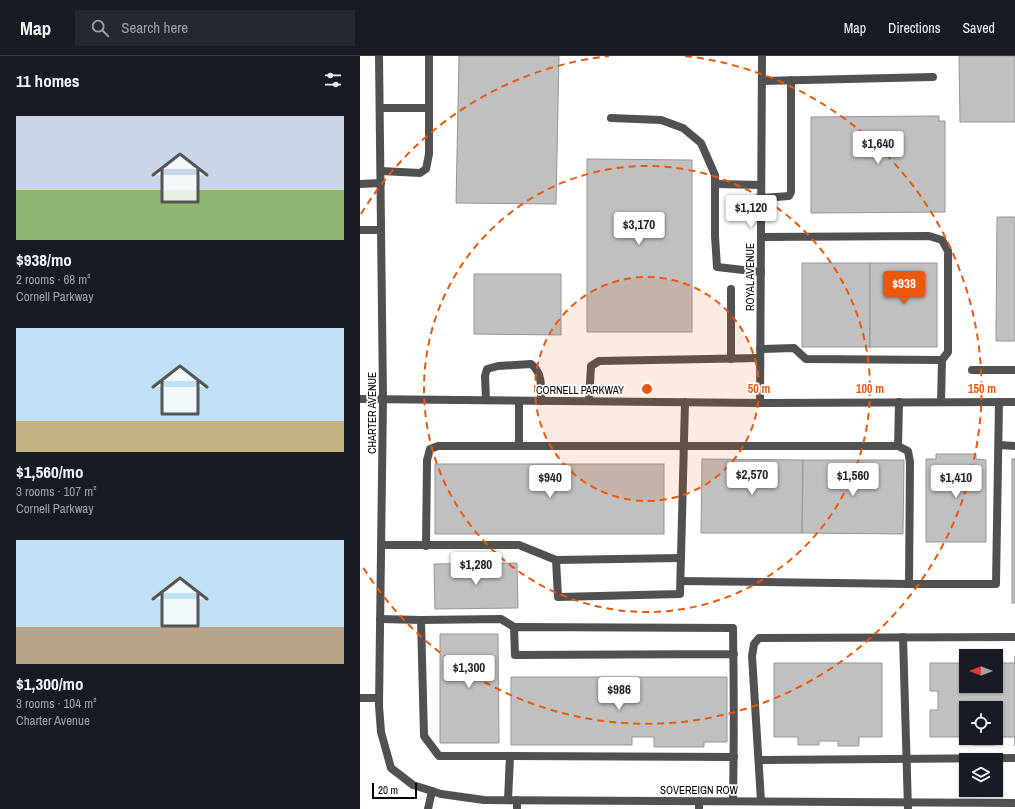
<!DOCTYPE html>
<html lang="en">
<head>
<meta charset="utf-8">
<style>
	:root { --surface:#171b24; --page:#242831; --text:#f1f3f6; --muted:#9ea1a6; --line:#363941; --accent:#ea580c }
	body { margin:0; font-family:"Archivo Narrow",sans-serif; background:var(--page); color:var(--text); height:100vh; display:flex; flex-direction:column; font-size:15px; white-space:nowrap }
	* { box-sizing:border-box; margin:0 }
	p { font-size:13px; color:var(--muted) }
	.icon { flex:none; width:22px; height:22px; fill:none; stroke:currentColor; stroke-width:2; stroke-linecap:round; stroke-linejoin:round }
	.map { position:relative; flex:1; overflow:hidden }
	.details { display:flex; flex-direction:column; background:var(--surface); width:360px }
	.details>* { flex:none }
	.needle { width:26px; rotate:270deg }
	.fabs { position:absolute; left:599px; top:593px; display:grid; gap:8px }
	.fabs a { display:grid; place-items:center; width:44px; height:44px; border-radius:0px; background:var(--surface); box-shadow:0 1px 3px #0004; font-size:20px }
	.scale { position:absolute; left:12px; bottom:10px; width:45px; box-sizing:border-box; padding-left:4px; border:2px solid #000; border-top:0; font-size:11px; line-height:14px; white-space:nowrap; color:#000; -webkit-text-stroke:3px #fff; paint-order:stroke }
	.price { position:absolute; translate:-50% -34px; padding:0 9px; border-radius:4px; background:#fff; color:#222; font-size:13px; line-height:26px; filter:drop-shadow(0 1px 2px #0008) }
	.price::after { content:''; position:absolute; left:50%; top:24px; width:12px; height:9px; margin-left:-6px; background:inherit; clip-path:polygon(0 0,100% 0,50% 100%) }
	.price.on { background:var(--accent); color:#fff }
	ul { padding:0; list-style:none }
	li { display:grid; align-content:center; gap:8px; height:212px; padding:0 16px }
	li span { display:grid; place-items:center; height:124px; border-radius:0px; color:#555 }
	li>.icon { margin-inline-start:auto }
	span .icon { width:72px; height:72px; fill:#fffc; stroke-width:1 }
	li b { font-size:17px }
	h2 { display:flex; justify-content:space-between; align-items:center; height:48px; padding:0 16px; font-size:17px }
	header { display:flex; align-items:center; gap:24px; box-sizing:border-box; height:56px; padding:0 20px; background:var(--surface); border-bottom:1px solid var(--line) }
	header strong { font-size:19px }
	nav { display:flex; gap:22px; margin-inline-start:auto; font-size:14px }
	.search { width:280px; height:36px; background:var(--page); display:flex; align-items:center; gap:10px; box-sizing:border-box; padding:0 14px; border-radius:0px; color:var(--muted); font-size:15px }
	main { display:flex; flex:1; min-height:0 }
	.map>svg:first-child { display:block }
	.building { fill:#c0c0c0; stroke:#959595 }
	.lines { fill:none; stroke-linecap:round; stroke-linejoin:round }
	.lane { stroke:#515151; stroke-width:8 }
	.street { stroke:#515151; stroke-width:8 }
	.ring { fill:none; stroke:#e8590c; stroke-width:2; stroke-dasharray:7 5 }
	.labels { text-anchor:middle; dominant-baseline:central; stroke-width:3.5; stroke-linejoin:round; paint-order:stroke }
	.street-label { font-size:11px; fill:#000; stroke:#fff }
	.centre { fill:#e8590c; stroke:#fff; stroke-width:2 }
	.ring-label { font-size:12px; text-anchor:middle; font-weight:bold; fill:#e8590c; stroke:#fff; stroke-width:3.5; stroke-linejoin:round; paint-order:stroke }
</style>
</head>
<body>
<header>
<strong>Map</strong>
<div class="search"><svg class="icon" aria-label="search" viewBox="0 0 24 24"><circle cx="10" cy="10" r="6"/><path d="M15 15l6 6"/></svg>Search here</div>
<nav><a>Map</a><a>Directions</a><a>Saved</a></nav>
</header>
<main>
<section class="details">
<h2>11 homes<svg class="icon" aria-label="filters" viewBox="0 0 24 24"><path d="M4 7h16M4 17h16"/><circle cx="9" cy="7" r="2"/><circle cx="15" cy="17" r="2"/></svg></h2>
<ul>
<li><span style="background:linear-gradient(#c9d6e8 60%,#8fb573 0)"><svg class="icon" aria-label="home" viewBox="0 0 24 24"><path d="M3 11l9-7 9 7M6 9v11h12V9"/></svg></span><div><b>$938/mo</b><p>2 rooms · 68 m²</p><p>Cornell Parkway</p></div></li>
<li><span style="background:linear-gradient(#bfe0f5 75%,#c2b280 0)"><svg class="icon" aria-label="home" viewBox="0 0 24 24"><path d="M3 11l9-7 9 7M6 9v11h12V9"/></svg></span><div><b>$1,560/mo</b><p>3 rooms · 107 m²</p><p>Cornell Parkway</p></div></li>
<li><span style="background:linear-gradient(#bfe0f5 70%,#b9a48a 0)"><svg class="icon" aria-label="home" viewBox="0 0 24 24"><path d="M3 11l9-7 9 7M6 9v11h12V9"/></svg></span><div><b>$1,300/mo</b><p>3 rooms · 104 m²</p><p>Charter Avenue</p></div></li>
</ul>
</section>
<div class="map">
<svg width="655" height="753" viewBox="0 0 655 753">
	<rect width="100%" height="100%" fill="#fff"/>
	<g class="building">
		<path d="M99 0H199L196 148 96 147Z"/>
		<path d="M599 0H655V66H600Z"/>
		<path d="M579 60V65H585V156L451 157V61Z"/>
		<path d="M227 103 332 104V276H227Z"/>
		<path d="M637 161H655V285H636Z"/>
		<rect x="442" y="207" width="68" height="84"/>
		<rect x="510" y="207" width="67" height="84"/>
		<path d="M114 218H201V279L114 278Z"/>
		<path d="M576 398H616V403L626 404V486H566V403H576Z"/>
		<path d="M342 403 443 404 442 477H341Z"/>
		<rect x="652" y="403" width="3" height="144"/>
		<path d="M443 404H544L543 478 442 477Z"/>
		<rect x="75" y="408" width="229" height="70"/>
		<path d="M157 507 158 552 75 553 74 508Z"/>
		<path d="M80 578H138L139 687H80Z"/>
		<path d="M655 600V690V681H636V652H606V681H570V654H578V635H570V607H606V630H636V607H655Z"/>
		<path d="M414 607H522V681H499V690H478V685H459V689H438V681H414Z"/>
		<path d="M151 621H367V686H344V691H294V681H272V689H151Z"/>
		<rect x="614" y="682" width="20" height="7"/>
	</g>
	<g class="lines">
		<g class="lane">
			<path d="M402 25 573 21"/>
			<path d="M20 52H69"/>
			<path d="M251 62 301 64 323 72 341 87 355 119V180L357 211 401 216"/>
			<path d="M21 115 60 117 66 113 69 98V0"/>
			<path d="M0 128 21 127"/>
			<path d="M356 128 401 129"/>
			<path d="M401 142 429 140 431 136V24"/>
			<path d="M0 174H21"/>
			<path d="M371 233V303"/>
			<path d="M400 293 434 292 446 303 582 304 588 296V195L582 184 569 180 401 181"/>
			<path d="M612 314H655"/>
			<path d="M126 344 125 320 127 313 138 310 171 308C183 317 181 332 181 345"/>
			<path d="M229 345 231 310 239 305 400 302"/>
			<path d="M581 346 582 304"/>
			<path d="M159 389V345"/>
			<path d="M639 389 655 390"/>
			<path d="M538 390 539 346"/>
			<path d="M21 489H159L196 504 321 502"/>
			<path d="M66 490 67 404 70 393 78 390H538L548 395 550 406 549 528 321 525"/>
			<path d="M196 504 198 541 320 538 325 346"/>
			<path d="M549 528H636L639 346"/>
			<path d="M20 563 61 564 64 680 79 700H150L148 744"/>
			<path d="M61 564 141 563 154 571"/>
			<path d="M543 581 548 753"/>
			<path d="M0 642H19"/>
			<path d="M150 700 374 701"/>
			<path d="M399 704 655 702"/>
			<path d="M339 745V753"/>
			<path d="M373 745C374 687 374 630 373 572L154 571 155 599 374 598"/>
			<path d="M401 745 392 600 394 588 399 582 655 581"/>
			<path d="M68 753 72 735"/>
			<path d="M157 753V744"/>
		</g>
		<g class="street">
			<path d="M19 0 23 343 19 650 21 676 31 712 53 729 72 735 81 738 124 744 655 747"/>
			<path d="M0 343 400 347 655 346"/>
			<path d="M400 347 402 0"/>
		</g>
	</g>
	<circle cx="287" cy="333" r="112" fill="#e8590c" fill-opacity=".12"/>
	<g class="ring">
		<circle cx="287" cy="333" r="112"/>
		<circle cx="287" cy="333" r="223"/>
		<path d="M1 158A335 335 0 0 1 249 0M325 0A335 335 0 1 1 1 508"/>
	</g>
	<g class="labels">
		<g class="street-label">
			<text transform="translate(390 221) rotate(-90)">ROYAL AVENUE</text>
			<text x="220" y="334">CORNELL PARKWAY</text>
			<text transform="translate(12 357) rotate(-90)">CHARTER AVENUE</text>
			<text x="339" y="734">SOVEREIGN ROW</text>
		</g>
	</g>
	<circle cx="287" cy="333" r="6" class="centre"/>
	<g class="ring-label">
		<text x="399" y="337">50 m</text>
		<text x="510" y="337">100 m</text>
		<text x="622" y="337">150 m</text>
	</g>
</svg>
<div class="fabs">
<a><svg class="needle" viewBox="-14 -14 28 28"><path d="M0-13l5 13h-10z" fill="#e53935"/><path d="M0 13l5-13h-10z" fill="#9ea1a6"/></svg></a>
<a><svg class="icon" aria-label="locate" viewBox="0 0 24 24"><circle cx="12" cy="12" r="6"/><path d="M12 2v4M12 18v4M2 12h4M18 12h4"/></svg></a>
<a><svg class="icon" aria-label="layers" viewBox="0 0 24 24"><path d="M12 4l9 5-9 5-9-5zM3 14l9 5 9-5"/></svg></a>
</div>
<div class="scale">20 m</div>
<b class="price" style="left:518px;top:109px">$1,640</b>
<b class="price" style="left:391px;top:173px">$1,120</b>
<b class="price" style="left:279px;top:190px">$3,170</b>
<b class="price on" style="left:544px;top:249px">$938</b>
<b class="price" style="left:392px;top:440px">$2,570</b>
<b class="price" style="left:493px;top:441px">$1,560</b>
<b class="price" style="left:190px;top:443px">$940</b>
<b class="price" style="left:596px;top:443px">$1,410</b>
<b class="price" style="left:116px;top:530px">$1,280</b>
<b class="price" style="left:109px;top:633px">$1,300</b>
<b class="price" style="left:259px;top:655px">$986</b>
</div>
</main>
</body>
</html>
